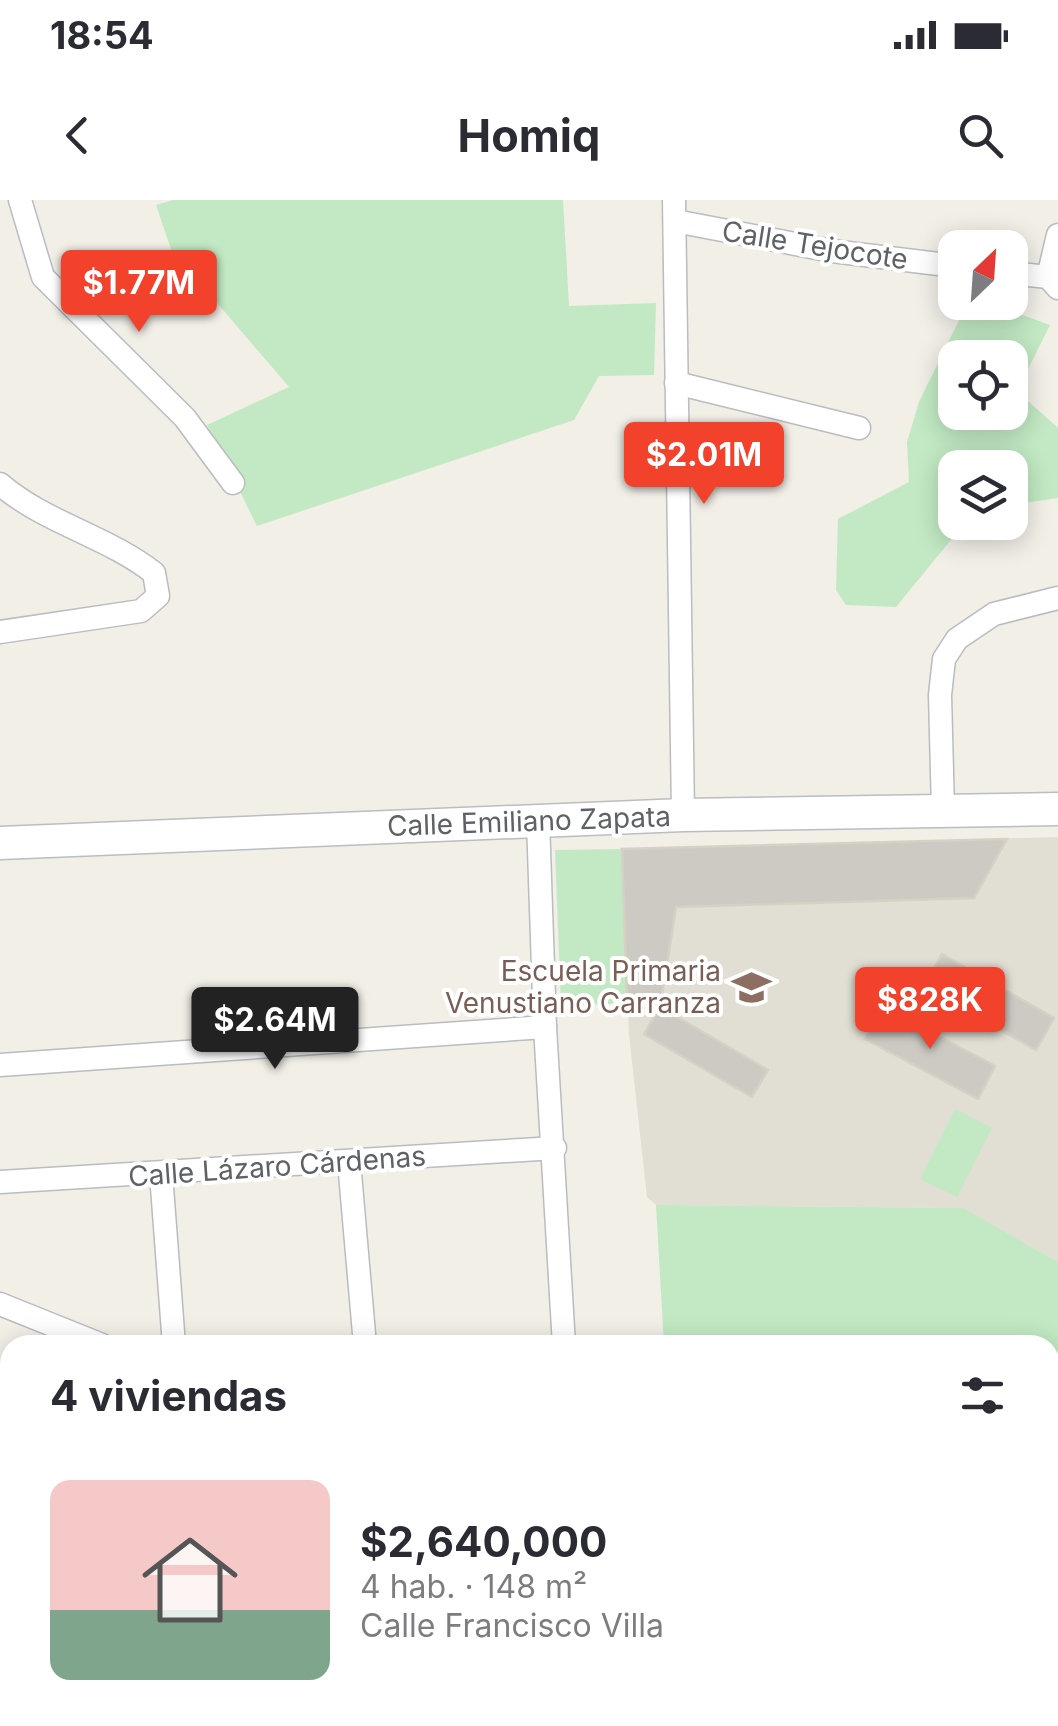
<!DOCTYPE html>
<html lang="es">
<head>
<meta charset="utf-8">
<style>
	:root { --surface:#fff; --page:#f2f2f3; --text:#2b2b33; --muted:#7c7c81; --line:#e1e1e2; --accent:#f2422b }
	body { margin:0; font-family:Inter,sans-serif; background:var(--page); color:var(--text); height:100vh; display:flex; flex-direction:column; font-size:38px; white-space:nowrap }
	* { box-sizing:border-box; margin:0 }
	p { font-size:32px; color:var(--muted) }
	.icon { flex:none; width:55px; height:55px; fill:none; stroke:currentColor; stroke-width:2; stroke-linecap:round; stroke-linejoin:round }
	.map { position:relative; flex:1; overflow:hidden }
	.drawer { position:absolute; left:0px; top:1135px; width:1060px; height:392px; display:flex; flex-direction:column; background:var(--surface); border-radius:30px 30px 0 0; box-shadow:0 5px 25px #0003 }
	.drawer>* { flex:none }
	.needle { width:65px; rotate:25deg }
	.buttons { position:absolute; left:938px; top:30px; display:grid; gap:20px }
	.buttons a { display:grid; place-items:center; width:90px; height:90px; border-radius:20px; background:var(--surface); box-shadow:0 5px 25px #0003; font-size:50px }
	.price { position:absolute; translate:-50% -85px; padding:0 22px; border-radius:10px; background:var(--accent); color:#fff; font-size:32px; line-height:65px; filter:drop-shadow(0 2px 5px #0008) }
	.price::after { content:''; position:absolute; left:50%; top:60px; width:30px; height:22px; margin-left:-15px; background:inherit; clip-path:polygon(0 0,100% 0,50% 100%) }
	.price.selected { background:#222; color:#fff }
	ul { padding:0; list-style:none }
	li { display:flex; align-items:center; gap:30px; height:250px; padding:0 50px }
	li+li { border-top:2px solid var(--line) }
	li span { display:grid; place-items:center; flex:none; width:280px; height:200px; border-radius:20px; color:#555 }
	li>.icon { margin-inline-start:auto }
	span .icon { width:120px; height:120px; fill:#fffc; stroke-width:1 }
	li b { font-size:42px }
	h2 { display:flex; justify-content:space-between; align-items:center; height:120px; padding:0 50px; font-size:42px }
	.status { display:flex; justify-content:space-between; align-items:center; height:70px; padding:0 50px; background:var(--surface); direction:ltr }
	.status svg { height:28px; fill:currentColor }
	header { display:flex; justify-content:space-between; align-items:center; height:130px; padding:0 50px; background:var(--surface); font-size:45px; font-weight:700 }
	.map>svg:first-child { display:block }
	.education { fill:#e1ded4 }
	.green { fill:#c2e9c3; fill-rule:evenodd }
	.building { fill:#cccac3; stroke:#d6d1c4; stroke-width:2.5 }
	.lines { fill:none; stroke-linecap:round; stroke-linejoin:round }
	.minor-casing { stroke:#b9bcc0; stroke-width:25 }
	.secondary-casing { stroke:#babdc2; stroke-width:35 }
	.minor { stroke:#fff; stroke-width:22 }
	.secondary { stroke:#fff; stroke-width:32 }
	.labels { text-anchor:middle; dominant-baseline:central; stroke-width:8; stroke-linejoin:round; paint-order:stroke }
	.street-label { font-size:28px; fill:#5e6267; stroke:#fff }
	.education-label { font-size:28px; fill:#785e54; stroke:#fff; text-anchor:end }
</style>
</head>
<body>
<div class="status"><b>18:54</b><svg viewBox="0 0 49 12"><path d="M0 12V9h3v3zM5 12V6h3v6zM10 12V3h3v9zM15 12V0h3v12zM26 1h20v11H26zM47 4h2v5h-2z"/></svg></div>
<header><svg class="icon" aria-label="back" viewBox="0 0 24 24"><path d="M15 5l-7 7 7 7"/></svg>Homiq<svg class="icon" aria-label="search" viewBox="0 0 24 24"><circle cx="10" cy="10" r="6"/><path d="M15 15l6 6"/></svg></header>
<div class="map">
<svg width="1058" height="1526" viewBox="0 0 1058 1526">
	<rect width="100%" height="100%" fill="#f1efe6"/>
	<path class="education" d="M1058 637V1062L962 1008 656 1005 647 997 629 834 622 649Z"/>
	<g class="green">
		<path d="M173 0H563L569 106 656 103 654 175 599 176 574 220 257 326 207 225 289 187 171 49 156 5Z"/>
		<path d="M968 102 989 103 1050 125 1017 191 1058 228V298L1010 305V268H955V322L971 323 959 330 896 407 846 405 836 390 838 319 909 282 907 242 919 202ZM955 158H1010V212H955Z"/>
		<path d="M622 649 627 803 561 806 555 650Z"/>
		<path d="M955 909 992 928 957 997 920 979Z"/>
		<path d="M656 1005 963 1008 1058 1062V1354L1050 1355V1145H664Z"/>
	</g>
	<g class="building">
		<path d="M1007 639 974 698 676 707 660 807 627 803 622 649Z"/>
		<path d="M942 754 1054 818 1036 850 924 786Z"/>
		<path d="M882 806 995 866 978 899 865 839Z"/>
		<path d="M660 807 768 870 752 897 644 834Z"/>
	</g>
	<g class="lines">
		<defs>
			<g id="minor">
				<path d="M20 0 43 77 185 218 233 283"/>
				<path d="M674 0 683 615"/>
				<path d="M675 21 832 51 955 66"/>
				<path d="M1010 73 1048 77 1058 88"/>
				<path d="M1048 77 1058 35"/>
				<path d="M676 183 859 228"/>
				<path d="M0 284C45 323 107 336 154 373L158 396 141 411 0 432"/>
				<path d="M943 610 940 495 944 459 957 439 994 414 1058 398"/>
				<path d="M538 620 545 827 564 1145"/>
				<path d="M0 865 545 827"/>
				<path d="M349 962 365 1145"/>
				<path d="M161 974 174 1145"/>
				<path d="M0 982 555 948"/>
				<path d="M0 1104 102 1145"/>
				<path d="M1050 1397 1058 1386"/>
				<path d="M1050 1472 1058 1478"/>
				<path d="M890 1518 914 1526"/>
				<path d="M221 1526 223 1518"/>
				<path d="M964 1526 970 1518"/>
			</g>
			<path id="secondary" d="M0 643 683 615 1058 609"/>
		</defs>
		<use href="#minor" class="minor-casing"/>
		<use href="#secondary" class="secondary-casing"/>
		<use href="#minor" class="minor"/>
		<use href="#secondary" class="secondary"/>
	</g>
	<defs>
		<symbol id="school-bare" viewBox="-9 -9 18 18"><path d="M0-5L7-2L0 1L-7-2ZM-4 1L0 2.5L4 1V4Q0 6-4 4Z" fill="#8d6e63" stroke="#fff" stroke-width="2.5" paint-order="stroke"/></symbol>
	</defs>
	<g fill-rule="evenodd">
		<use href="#school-bare" x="724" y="760" width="55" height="55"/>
	</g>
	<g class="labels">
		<g class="street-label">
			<text transform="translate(815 45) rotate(9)">Calle Tejocote</text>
			<text transform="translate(529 621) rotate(-2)">Calle Emiliano Zapata</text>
			<text transform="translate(277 966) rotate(-4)">Calle Lázaro Cárdenas</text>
		</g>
		<g class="education-label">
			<text x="721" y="771">Escuela Primaria<tspan x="721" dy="32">Venustiano Carranza</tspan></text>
		</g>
	</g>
</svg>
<div class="buttons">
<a><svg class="needle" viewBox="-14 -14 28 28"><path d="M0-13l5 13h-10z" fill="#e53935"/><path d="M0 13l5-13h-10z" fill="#7c7c81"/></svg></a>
<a><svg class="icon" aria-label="locate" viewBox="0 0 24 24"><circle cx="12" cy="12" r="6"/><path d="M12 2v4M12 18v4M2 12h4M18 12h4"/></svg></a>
<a><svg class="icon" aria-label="layers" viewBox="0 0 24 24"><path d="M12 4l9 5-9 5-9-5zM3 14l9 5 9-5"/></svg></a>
</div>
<b class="price" style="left:139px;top:135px">$1.77M</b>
<b class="price" style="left:704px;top:307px">$2.01M</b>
<b class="price" style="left:930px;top:852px">$828K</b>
<b class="price selected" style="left:275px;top:872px">$2.64M</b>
<section class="drawer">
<h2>4 viviendas<svg class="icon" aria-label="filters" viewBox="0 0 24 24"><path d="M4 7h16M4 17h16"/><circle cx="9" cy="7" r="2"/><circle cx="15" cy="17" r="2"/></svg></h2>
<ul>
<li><span style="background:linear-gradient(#f6c9c9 65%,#7fa58c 0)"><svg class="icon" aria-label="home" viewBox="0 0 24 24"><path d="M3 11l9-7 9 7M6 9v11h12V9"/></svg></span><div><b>$2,640,000</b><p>4 hab. · 148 m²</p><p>Calle Francisco Villa</p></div></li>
</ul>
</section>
</div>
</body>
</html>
